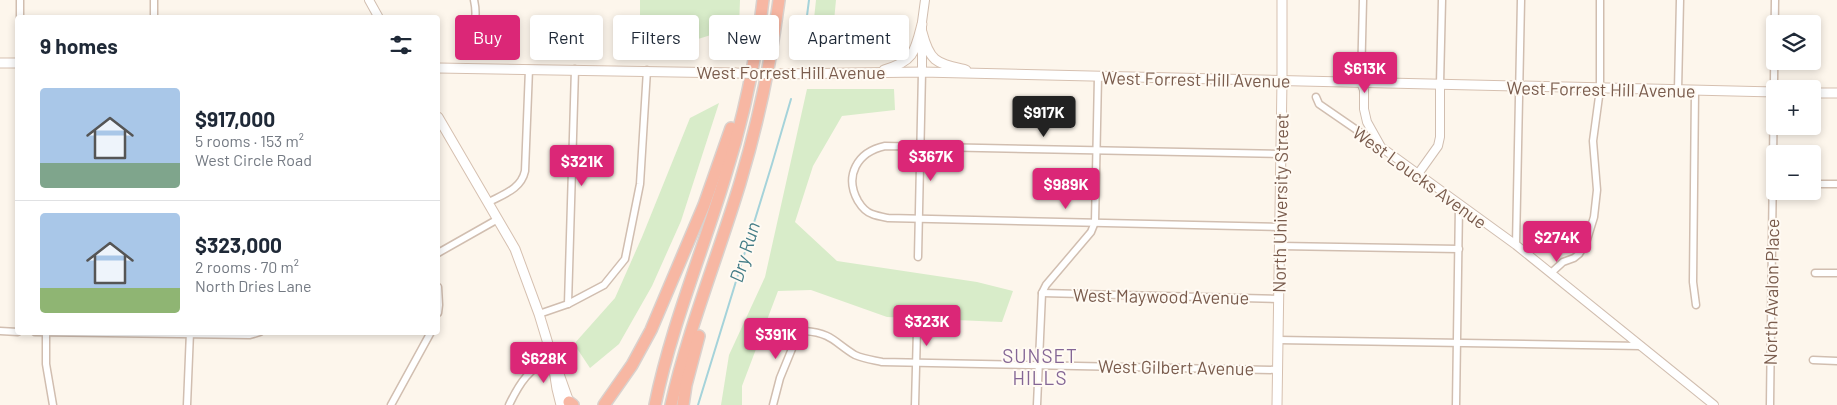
<!DOCTYPE html>
<html lang="en">
<head>
<meta charset="utf-8">
<style>
	:root { --surface:#fff; --page:#f6f6f7; --text:#1f2937; --muted:#747a83; --line:#e0e1e3; --accent:#db2777 }
	body { margin:0; font-family:Barlow,sans-serif; background:var(--page); color:var(--text); height:100vh; display:flex; flex-direction:column; font-size:19px; white-space:nowrap }
	* { box-sizing:border-box; margin:0 }
	p { font-size:16px; color:var(--muted) }
	.icon { flex:none; width:28px; height:28px; fill:none; stroke:currentColor; stroke-width:2; stroke-linecap:round; stroke-linejoin:round }
	.map { position:relative; flex:1; overflow:hidden }
	.panel { position:absolute; left:15px; top:15px; width:425px; height:320px; display:flex; flex-direction:column; background:var(--surface); border-radius:5px; box-shadow:0 2px 8px #0003 }
	.panel>* { flex:none }
	.guide { position:absolute; left:455px; top:15px; width:475px; height:45px; display:flex; gap:10px }
	.buttons { position:absolute; left:1766px; top:15px; display:grid; gap:10px }
	.buttons a { display:grid; place-items:center; width:55px; height:55px; border-radius:5px; background:var(--surface); box-shadow:0 2px 8px #0003; font-size:25px }
	.price { position:absolute; translate:-50% -42px; padding:0 11px; border-radius:5px; background:var(--accent); color:#fff; font-size:16px; line-height:32px; filter:drop-shadow(0 1px 2px #0008) }
	.price::after { content:''; position:absolute; left:50%; top:30px; width:15px; height:11px; margin-left:-8px; background:inherit; clip-path:polygon(0 0,100% 0,50% 100%) }
	.price.selected { background:#222; color:#fff }
	ul { padding:0; list-style:none }
	li { display:flex; align-items:center; gap:15px; height:125px; padding:0 25px }
	li+li { border-top:1px solid var(--line) }
	li span { display:grid; place-items:center; flex:none; width:140px; height:100px; border-radius:5px; color:#555 }
	li>.icon { margin-inline-start:auto }
	span .icon { width:60px; height:60px; fill:#fffc; stroke-width:1 }
	li b { font-size:21px }
	h2 { display:flex; justify-content:space-between; align-items:center; height:60px; padding:0 25px; font-size:21px }
	.tag { padding:0 18px; border-radius:5px; background:var(--surface); box-shadow:0 2px 8px #0003; font-size:18px; line-height:45px }
	.tag.selected { background:var(--accent); color:#fff }
	.map>svg:first-child { display:block }
	.green { fill:#d8ecc9 }
	.lines { fill:none; stroke-linecap:round; stroke-linejoin:round }
	.stream { stroke:#a5d3da; stroke-width:2 }
	.minor-casing { stroke:#d1beb0; stroke-width:9 }
	.tertiary-casing { stroke:#d1beb0; stroke-width:10 }
	.secondary-casing { stroke:#d6c0b0; stroke-width:11 }
	.motorway-casing { stroke:#dad1cd; stroke-width:14 }
	.minor { stroke:#fff; stroke-width:6 }
	.tertiary { stroke:#fff; stroke-width:8 }
	.secondary { stroke:#fff; stroke-width:9 }
	.motorway { stroke:#f7b7a3; stroke-width:11 }
	.secondary-bridge-casing { stroke:#d6c0b0; stroke-width:11; stroke-linecap:butt }
	.secondary-bridge { stroke:#fff; stroke-width:9 }
	.labels { text-anchor:middle; dominant-baseline:central; stroke-width:4; stroke-linejoin:round; paint-order:stroke }
	.street-label { font-size:18px; fill:#7a5c4d; stroke:#fffaf3 }
	.water-label { font-size:19px; font-style:italic; fill:#437c86; stroke:#fffaf3 }
	.neighbourhood-label { font-size:19px; letter-spacing:1px; fill:#846695; stroke:#fffaf3 }
</style>
</head>
<body>
<div class="map">
<svg width="1837" height="405" viewBox="0 0 1837 405">
	<rect width="100%" height="100%" fill="#fdf6ec"/>
	<g class="green">
		<path d="M640 0H740L739 26 732 52 727 38V30L640 57Z"/>
		<path d="M816 0H836L832 42 812 38Z"/>
		<path d="M807 89H894L895 110 842 116 813 166 795 222 837 261 977 282 1013 291 1002 322 887 317 811 290 778 291 742 386V405H721L729 355 765 277Z"/>
		<path d="M719 103 681 221 652 286 619 344 590 368 574 344 615 298 642 237 690 118Z"/>
	</g>
	<g class="lines">
		<g class="stream">
			<path d="M803 47 809 0"/>
			<path d="M698 405 772 164 791 99"/>
		</g>
		<defs>
			<g id="minor">
				<path d="M20 0V18"/>
				<path d="M154 0V18"/>
				<path d="M469 40C475 28 477 13 474 0"/>
				<path d="M1361 82 1363 0"/>
				<path d="M1440 84 1442 0"/>
				<path d="M1678 90 1680 0"/>
				<path d="M1695 91 1693 282 1696 305"/>
				<path d="M1316 97 1319 104 1380 146"/>
				<path d="M1816 184H1837"/>
				<path d="M489 202C504 194 521 189 525 171L529 69"/>
				<path d="M1280 227 888 218C883 217 877 216 872 214 866 212 861 206 858 201 844 176 857 152 885 146L1281 154"/>
				<path d="M1516 245 1521 0"/>
				<path d="M1280 246 1459 249"/>
				<path d="M438 253 498 219"/>
				<path d="M918 257 922 72"/>
				<path d="M1551 273 1563 262 1574 258 1579 254 1586 243 1594 217 1597 190 1593 141 1600 89V0"/>
				<path d="M1815 273H1837"/>
				<path d="M438 287 439 305 438 313"/>
				<path d="M1042 293 1279 299"/>
				<path d="M568 304 575 69"/>
				<path d="M539 314 568 304 604 285 625 259 640 184 647 70"/>
				<path d="M0 331 18 332"/>
				<path d="M35 332 250 335 260 332"/>
				<path d="M46 332V364L53 405"/>
				<path d="M1278 340 1641 346"/>
				<path d="M1813 360 1837 361"/>
				<path d="M187 405 190 332"/>
				<path d="M391 405 431 332"/>
				<path d="M509 405C520 382 529 369 552 357"/>
				<path d="M773 405 780 378 796 339 805 331C832 333 835 343 855 355 864 359 873 360 882 362L1278 370"/>
				<path d="M915 405 917 330"/>
				<path d="M1037 405 1042 293 1046 285 1091 232 1095 222 1098 76"/>
				<path d="M1456 405 1459 205"/>
				<path d="M1770 405 1775 0"/>
			</g>
			<g id="tertiary">
				<path d="M369 0 379 18"/>
				<path d="M922 72V22L925 0"/>
				<path d="M1361 82 1364 90V109L1367 122 1381 147 1516 245 1714 405"/>
				<path d="M1418 174 1438 146 1440 137V84"/>
			</g>
			<g id="secondary">
				<path d="M922 32C930 63 937 63 966 70"/>
				<path d="M0 63H18"/>
				<path d="M438 68 735 73"/>
				<path d="M884 70C914 61 915 52 922 24"/>
				<path d="M781 74 922 72 1775 92"/>
				<path d="M1812 93H1837"/>
				<path d="M438 117 515 249 539 314 552 357 557 389 561 405"/>
				<path d="M559 374 570 405"/>
				<path d="M1277 405 1282 81V0"/>
			</g>
			<g id="motorway">
				<path d="M569 402 573 405"/>
				<path d="M604 405 632 365 651 330 704 205 731 128"/>
				<path d="M655 405C671 327 702 253 725 177 743 120 756 60 763 0"/>
				<path d="M671 405C688 330 718 256 740 183 758 123 771 62 779 0"/>
				<path d="M683 405 686 385 699 336"/>
			</g>
		</defs>
		<use href="#minor" class="minor-casing"/>
		<use href="#tertiary" class="tertiary-casing"/>
		<use href="#secondary" class="secondary-casing"/>
		<use href="#motorway" class="motorway-casing"/>
		<use href="#minor" class="minor"/>
		<use href="#tertiary" class="tertiary"/>
		<use href="#secondary" class="secondary"/>
		<use href="#motorway" class="motorway"/>
		<defs>
			<path id="secondary-bridge" d="M735 73 781 74"/>
		</defs>
		<use href="#secondary-bridge" class="secondary-bridge-casing"/>
		<use href="#secondary-bridge" class="secondary-bridge"/>
	</g>
	<g class="labels">
		<g class="street-label">
			<text x="791" y="72">West Forrest Hill Avenue</text>
			<text transform="translate(1196 79) rotate(1)">West Forrest Hill Avenue</text>
			<text transform="translate(1601 89) rotate(1)">West Forrest Hill Avenue</text>
			<text transform="translate(1420 177) rotate(36)">West Loucks Avenue</text>
			<text transform="translate(1280 203) rotate(-89)">North University Street</text>
			<text transform="translate(1771 292) rotate(-89)">North Avalon Place</text>
			<text transform="translate(1161 296) rotate(1)">West Maywood Avenue</text>
			<text transform="translate(1176 367) rotate(1)">West Gilbert Avenue</text>
		</g>
		<g class="water-label">
			<text transform="translate(744 252) rotate(-73)">Dry Run</text>
		</g>
		<g class="neighbourhood-label">
			<text x="1040" y="355">SUNSET<tspan x="1040" dy="22">HILLS</tspan></text>
		</g>
	</g>
</svg>
<div class="buttons">
<a><svg class="icon" aria-label="layers" viewBox="0 0 24 24"><path d="M12 4l9 5-9 5-9-5zM3 14l9 5 9-5"/></svg></a>
<a>+</a>
<a>−</a>
</div>
<b class="price" style="left:1365px;top:94px">$613K</b>
<b class="price selected" style="left:1044px;top:138px">$917K</b>
<b class="price" style="left:931px;top:182px">$367K</b>
<b class="price" style="left:582px;top:187px">$321K</b>
<b class="price" style="left:1066px;top:210px">$989K</b>
<b class="price" style="left:1557px;top:263px">$274K</b>
<b class="price" style="left:927px;top:347px">$323K</b>
<b class="price" style="left:776px;top:360px">$391K</b>
<b class="price" style="left:544px;top:384px">$628K</b>
<div class="guide">
<a class="tag selected">Buy</a>
<a class="tag">Rent</a>
<a class="tag">Filters</a>
<a class="tag">New</a>
<a class="tag">Apartment</a>
</div>
<section class="panel">
<h2>9 homes<svg class="icon" aria-label="filters" viewBox="0 0 24 24"><path d="M4 7h16M4 17h16"/><circle cx="9" cy="7" r="2"/><circle cx="15" cy="17" r="2"/></svg></h2>
<ul>
<li><span style="background:linear-gradient(#a9c7e8 75%,#7fa58c 0)"><svg class="icon" aria-label="home" viewBox="0 0 24 24"><path d="M3 11l9-7 9 7M6 9v11h12V9"/></svg></span><div><b>$917,000</b><p>5 rooms · 153 m²</p><p>West Circle Road</p></div></li>
<li><span style="background:linear-gradient(#a9c7e8 75%,#8fb573 0)"><svg class="icon" aria-label="home" viewBox="0 0 24 24"><path d="M3 11l9-7 9 7M6 9v11h12V9"/></svg></span><div><b>$323,000</b><p>2 rooms · 70 m²</p><p>North Dries Lane</p></div></li>
</ul>
</section>
</div>
</body>
</html>
